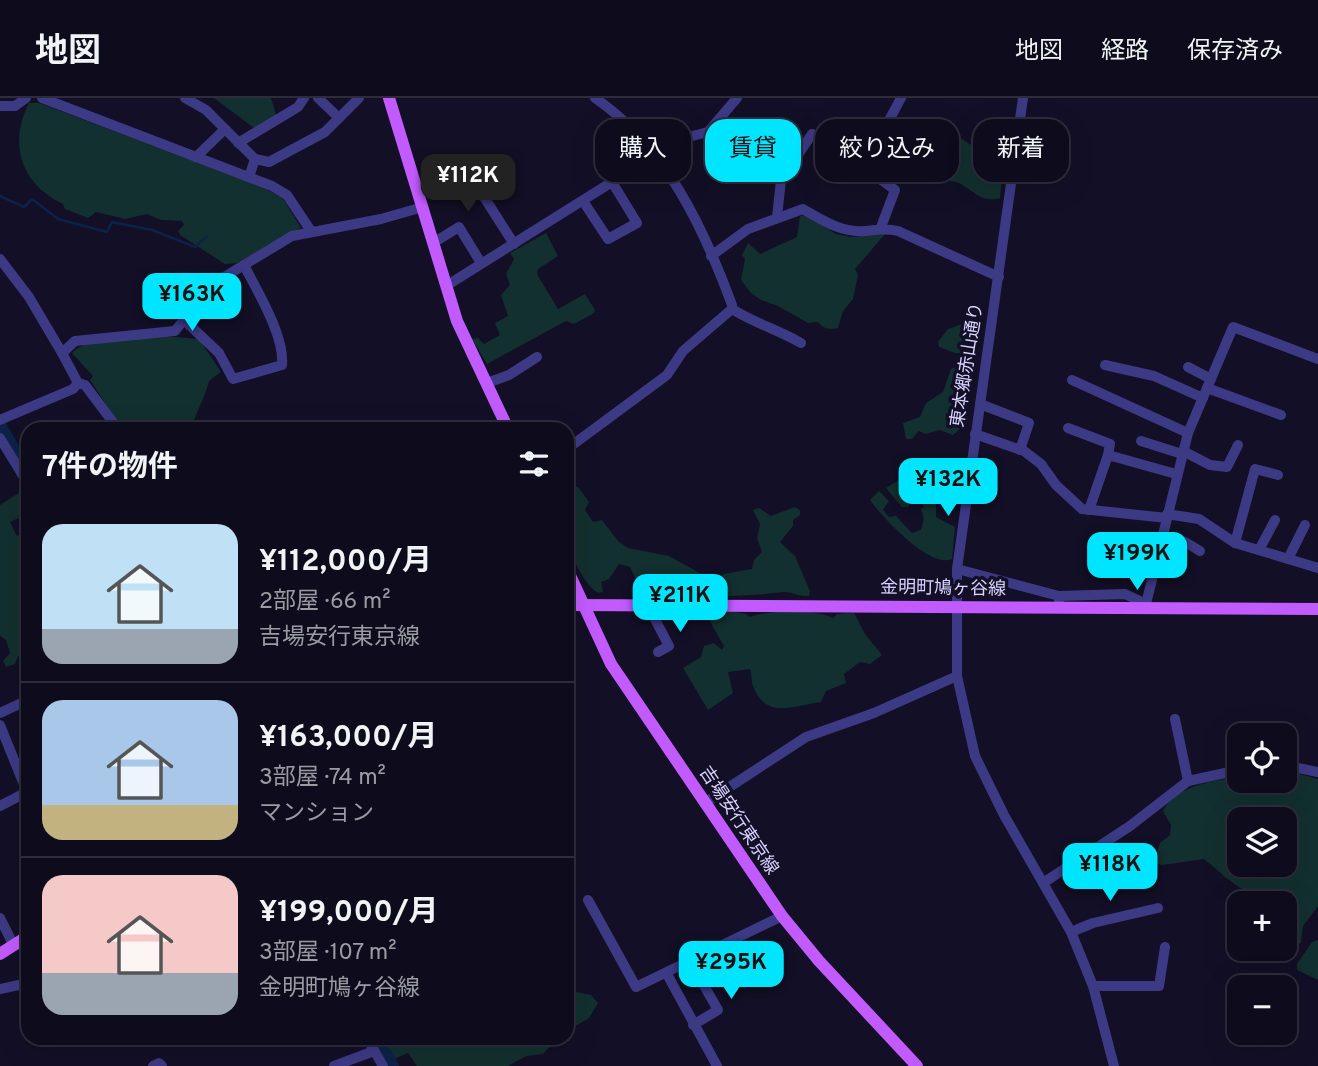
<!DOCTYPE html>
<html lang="ja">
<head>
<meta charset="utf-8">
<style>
	:root { --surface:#0e0b1c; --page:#1c1929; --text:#f1f3f6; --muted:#9b9ba3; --line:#2e2b3b; --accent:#00e5ff }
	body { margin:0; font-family:Overpass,"Noto Sans JP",sans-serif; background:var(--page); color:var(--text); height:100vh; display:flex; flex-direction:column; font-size:26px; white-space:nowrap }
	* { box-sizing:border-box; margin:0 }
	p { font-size:23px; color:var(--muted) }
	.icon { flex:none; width:38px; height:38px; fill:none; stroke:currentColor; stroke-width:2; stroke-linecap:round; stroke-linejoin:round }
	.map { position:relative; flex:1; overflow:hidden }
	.panel { position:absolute; left:21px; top:324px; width:553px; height:623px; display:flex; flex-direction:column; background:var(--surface); border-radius:21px; box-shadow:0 7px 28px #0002,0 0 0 2px var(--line) }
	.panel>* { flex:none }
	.banner { position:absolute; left:595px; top:21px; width:618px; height:63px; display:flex; gap:14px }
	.fabs { position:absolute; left:1227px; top:625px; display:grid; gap:14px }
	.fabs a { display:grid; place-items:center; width:70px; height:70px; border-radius:14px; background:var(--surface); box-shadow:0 7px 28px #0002,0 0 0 2px var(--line); font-size:35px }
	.price { position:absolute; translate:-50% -60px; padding:0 16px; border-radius:14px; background:var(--accent); color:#111; font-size:23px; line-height:46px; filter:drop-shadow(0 2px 4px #0008) }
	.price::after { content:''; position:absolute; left:50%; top:42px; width:21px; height:16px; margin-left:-10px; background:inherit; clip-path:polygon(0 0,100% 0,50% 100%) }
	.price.selected { background:#222; color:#fff }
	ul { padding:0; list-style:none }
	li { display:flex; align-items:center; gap:21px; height:175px; padding:0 21px }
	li+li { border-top:2px solid var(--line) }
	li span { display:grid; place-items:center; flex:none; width:196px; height:140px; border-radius:21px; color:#555 }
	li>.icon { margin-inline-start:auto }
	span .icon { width:84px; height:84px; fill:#fffc; stroke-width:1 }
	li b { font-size:30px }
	h2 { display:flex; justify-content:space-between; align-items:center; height:84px; padding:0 21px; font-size:30px }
	.chip { padding:0 24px; border-radius:21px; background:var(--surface); box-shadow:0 7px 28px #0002,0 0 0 2px var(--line); font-size:24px; line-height:63px }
	.chip.selected { background:var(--accent); color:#111 }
	header { display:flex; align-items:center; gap:42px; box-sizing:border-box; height:98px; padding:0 35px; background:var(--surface); border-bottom:2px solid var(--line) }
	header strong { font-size:33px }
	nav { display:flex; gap:38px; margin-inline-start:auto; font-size:24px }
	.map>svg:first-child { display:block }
	.green { fill:#12302f; fill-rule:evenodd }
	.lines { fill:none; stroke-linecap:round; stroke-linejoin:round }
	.stream { stroke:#0c2248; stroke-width:2.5 }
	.canal { stroke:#0c2248; stroke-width:10 }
	.minor { stroke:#3d3a85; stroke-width:10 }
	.major { stroke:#c25bff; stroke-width:12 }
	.labels { text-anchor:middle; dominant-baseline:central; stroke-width:7; stroke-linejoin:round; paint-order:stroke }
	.street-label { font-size:18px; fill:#d9d4ff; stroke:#130f26 }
</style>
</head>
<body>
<header>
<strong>地図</strong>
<nav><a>地図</a><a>経路</a><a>保存済み</a></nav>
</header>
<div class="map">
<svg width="1318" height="968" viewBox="0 0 1318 968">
	<rect width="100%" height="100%" fill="#130f26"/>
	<g class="green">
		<path d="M214 0H271L276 17 254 30Z"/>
		<path d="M29 5H39L254 86 282 99 301 130 237 165 225 166 180 137 178 133 184 127 182 123 161 122 147 116 125 121 96 114 88 120 65 111 63 106C21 86 8 46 29 5Z"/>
		<path d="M956 37 971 47H981C986 67 976 71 1002 79L1000 100C982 106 973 92 959 85 952 82 944 83 937 80L936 74Z"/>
		<path d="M805 117 836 136 851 139 885 136 855 171 858 177 853 201 843 213 838 230C828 232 824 231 818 224L808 225 778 208 761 202 751 195 741 182 745 161 742 157 748 145 760 156 797 139 800 118Z"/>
		<path d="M546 135 558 158 538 171 537 176 558 211 585 196 595 212 594 215 574 226 566 223 487 266 472 241 478 240 484 246 500 237 495 225 508 218 501 197 510 187 506 176 514 161 510 155Z"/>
		<path d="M972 210 984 213 970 269 963 276 960 292 969 296C970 309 964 330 953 337L940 332 926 336 919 333 912 341H906L903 325 920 319 926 305 943 294 951 271 964 266 965 258 962 255H955L939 249 938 244 948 231 965 225Z"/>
		<path d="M176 239 199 241 221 274 209 283C205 300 196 314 191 331H122L90 282 93 278 72 255C90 236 151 239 176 239Z"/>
		<path d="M915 372 924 378 926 393 936 402V419L955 429 952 461C930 471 883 420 870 402L879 393 889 403 883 412 889 419 896 418 912 435 921 432 924 421 921 411 924 409 916 396 912 400 908 398 909 409H902L886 390Z"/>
		<path d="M571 385 579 390 589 404 585 412 593 424 602 422 618 443 628 450 669 458 707 479 752 471 754 462 762 454 757 440 760 426 753 412 759 410 771 418 795 409 800 412V417L793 422V428L780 444 795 458 810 493 809 498C799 499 791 493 783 494 761 497 666 505 655 485L639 488 630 469 619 466 609 481 601 484 603 494 598 495C582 486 561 441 567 422 568 419 570 416 571 413L567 406V387Z"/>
		<path d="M22 393 28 403V416L10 424 17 438 28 433V559L18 558 15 566 6 569 3 563 10 555 6 542 0 538V407Z"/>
		<path d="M728 513 746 516 750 519C767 512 816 511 833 520L837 516 854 515 865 536 882 557 870 566 860 564 844 576 846 585 826 593 821 604C793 608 766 622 753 588 751 583 752 576 750 571L728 574 733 595 708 612 683 570 701 559 704 548 714 545 722 552 724 548 709 522 713 514Z"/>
		<path d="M1285 672 1318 681V808L1303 828 1301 845 1284 850V805H1266C1261 795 1254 797 1244 792 1229 784 1218 772 1204 761L1162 767 1148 764 1147 756H1156L1160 745 1170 737 1171 727 1163 713C1177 686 1213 684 1239 678V682H1284ZM1239 721H1284V766H1239Z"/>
		<path d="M1318 842V881H1316L1297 872V866L1312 844Z"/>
		<path d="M567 892 591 897 598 905 589 920 567 933Z"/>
		<path d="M380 940H557L543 956 526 958 508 968H417L408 955 392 962Z"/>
	</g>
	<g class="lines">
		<path class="stream" d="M0 98 24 109 32 101 58 121 107 134 112 124 152 132 195 149 207 138"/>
		<g class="canal">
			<path d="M0 325 28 373"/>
			<path d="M378 940 394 968"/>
		</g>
		<g class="minor">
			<path d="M42 0 272 88 287 97 311 133"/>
			<path d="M185 0 206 12 255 61"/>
			<path d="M318 0 339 20"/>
			<path d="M1023 0 957 471V578L975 658 1004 717 1071 834 1093 888 1114 968"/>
			<path d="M0 8H15L26 0"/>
			<path d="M238 45 298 9 304 0"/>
			<path d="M196 59 225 31"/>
			<path d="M249 79 255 61 269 64 325 34 359 0"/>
			<path d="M419 94 463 66 514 146"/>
			<path d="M583 103 608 141 637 125 612 84"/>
			<path d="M777 119 781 82 812 36"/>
			<path d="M881 129 895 92 864 69 901 0"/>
			<path d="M433 145 459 129 481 165"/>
			<path d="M711 158 748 131 803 111C822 122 841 135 865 133 878 132 885 130 898 133L999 179"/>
			<path d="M0 161 29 199 62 255 75 243 175 233 211 187 292 138 381 121 423 109"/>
			<path d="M446 188 612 84 669 44 708 34 737 0"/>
			<path d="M732 211C754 225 779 232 801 245"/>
			<path d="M183 221 219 255 233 281 282 267C285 238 257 193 244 167"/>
			<path d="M1105 267 1154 278 1203 300"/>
			<path d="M1188 269 1211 281"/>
			<path d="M1072 282 1188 335"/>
			<path d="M78 285 85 287 118 331"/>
			<path d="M487 285 509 277 537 259"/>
			<path d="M1207 290 1281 317"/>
			<path d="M980 306 1029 325 1020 352"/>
			<path d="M0 322 73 291 78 285 62 255"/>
			<path d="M1068 330 1110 346 1108 357"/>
			<path d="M975 336 1024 353 1041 366 1056 387 1082 411 1167 420"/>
			<path d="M0 340 28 386"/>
			<path d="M1141 343 1182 356"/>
			<path d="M567 351 667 277 683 253 732 211V207C703 128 665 48 595 0"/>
			<path d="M1183 353 1210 367 1227 369 1238 347"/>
			<path d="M1089 412 1108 357 1176 376"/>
			<path d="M1167 416 1199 421 1235 445 1318 470"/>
			<path d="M1162 438 1185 444 1200 453"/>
			<path d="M1235 445 1255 371 1278 377"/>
			<path d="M1259 452 1275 422"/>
			<path d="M1288 461 1305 427"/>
			<path d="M957 471 1059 498"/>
			<path d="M1059 503V498L1125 496 1146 506"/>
			<path d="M647 506 669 548 658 554"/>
			<path d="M1145 510 1188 335 1233 229 1318 261"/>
			<path d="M0 615 28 602"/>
			<path d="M1175 621 1188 683"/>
			<path d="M0 627 27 694 0 708"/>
			<path d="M1284 667 1318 674"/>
			<path d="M705 705 806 639 874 615 957 578"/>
			<path d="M1043 785 1130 728 1188 683 1239 672"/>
			<path d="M588 802 636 889 782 818"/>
			<path d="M0 820 14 848"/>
			<path d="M1071 834 1093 825 1158 810"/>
			<path d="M690 863 718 912 693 927"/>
			<path d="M667 876 717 968"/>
			<path d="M1093 888H1159L1165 849"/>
			<path d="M0 891 28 885"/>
			<path d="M367 940 383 968"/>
			<path d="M153 968 159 965 162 968"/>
			<path d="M334 968 374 953"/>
		</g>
		<g class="major">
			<path d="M389 0 457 223 508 331"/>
			<path d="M567 471 611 566 782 818 819 863 917 968"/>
			<path d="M567 507 1318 511"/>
			<path d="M0 856 28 838"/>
		</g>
	</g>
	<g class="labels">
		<g class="street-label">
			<text transform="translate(968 267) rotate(-81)">東本郷赤山通り</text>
			<text transform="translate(943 491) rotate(1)">金明町鳩ヶ谷線</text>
			<text transform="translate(738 723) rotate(56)">吉場安行東京線</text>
		</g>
	</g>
</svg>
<div class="fabs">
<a><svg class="icon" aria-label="locate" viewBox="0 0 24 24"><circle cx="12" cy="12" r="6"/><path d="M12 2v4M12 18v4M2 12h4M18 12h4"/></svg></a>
<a><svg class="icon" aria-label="layers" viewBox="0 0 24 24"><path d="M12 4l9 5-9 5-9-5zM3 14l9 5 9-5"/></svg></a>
<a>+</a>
<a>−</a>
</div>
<b class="price selected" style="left:468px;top:116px">¥112K</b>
<b class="price" style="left:192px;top:235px">¥163K</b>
<b class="price" style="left:948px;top:420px">¥132K</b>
<b class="price" style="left:1137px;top:494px">¥199K</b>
<b class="price" style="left:680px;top:536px">¥211K</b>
<b class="price" style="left:1110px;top:805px">¥118K</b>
<b class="price" style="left:731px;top:903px">¥295K</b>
<div class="banner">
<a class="chip">購入</a>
<a class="chip selected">賃貸</a>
<a class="chip">絞り込み</a>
<a class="chip">新着</a>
</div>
<section class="panel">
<h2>7件の物件<svg class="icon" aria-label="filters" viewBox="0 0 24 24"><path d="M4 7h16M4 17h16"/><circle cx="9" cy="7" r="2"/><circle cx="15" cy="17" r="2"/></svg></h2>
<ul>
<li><span style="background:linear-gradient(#bfe0f5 75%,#9aa5b1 0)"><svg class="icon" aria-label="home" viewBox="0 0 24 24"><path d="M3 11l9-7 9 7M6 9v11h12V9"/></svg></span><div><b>¥112,000/月</b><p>2部屋 · 66 m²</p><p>吉場安行東京線</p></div></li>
<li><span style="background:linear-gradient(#a9c7e8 75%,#c2b280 0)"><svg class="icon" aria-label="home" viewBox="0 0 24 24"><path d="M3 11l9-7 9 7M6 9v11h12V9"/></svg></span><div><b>¥163,000/月</b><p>3部屋 · 74 m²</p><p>マンション</p></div></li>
<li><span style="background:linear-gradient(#f6c9c9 70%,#9aa5b1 0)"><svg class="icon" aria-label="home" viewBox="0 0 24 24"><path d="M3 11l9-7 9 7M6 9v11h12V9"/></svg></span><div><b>¥199,000/月</b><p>3部屋 · 107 m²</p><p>金明町鳩ヶ谷線</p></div></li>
</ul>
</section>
</div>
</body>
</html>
